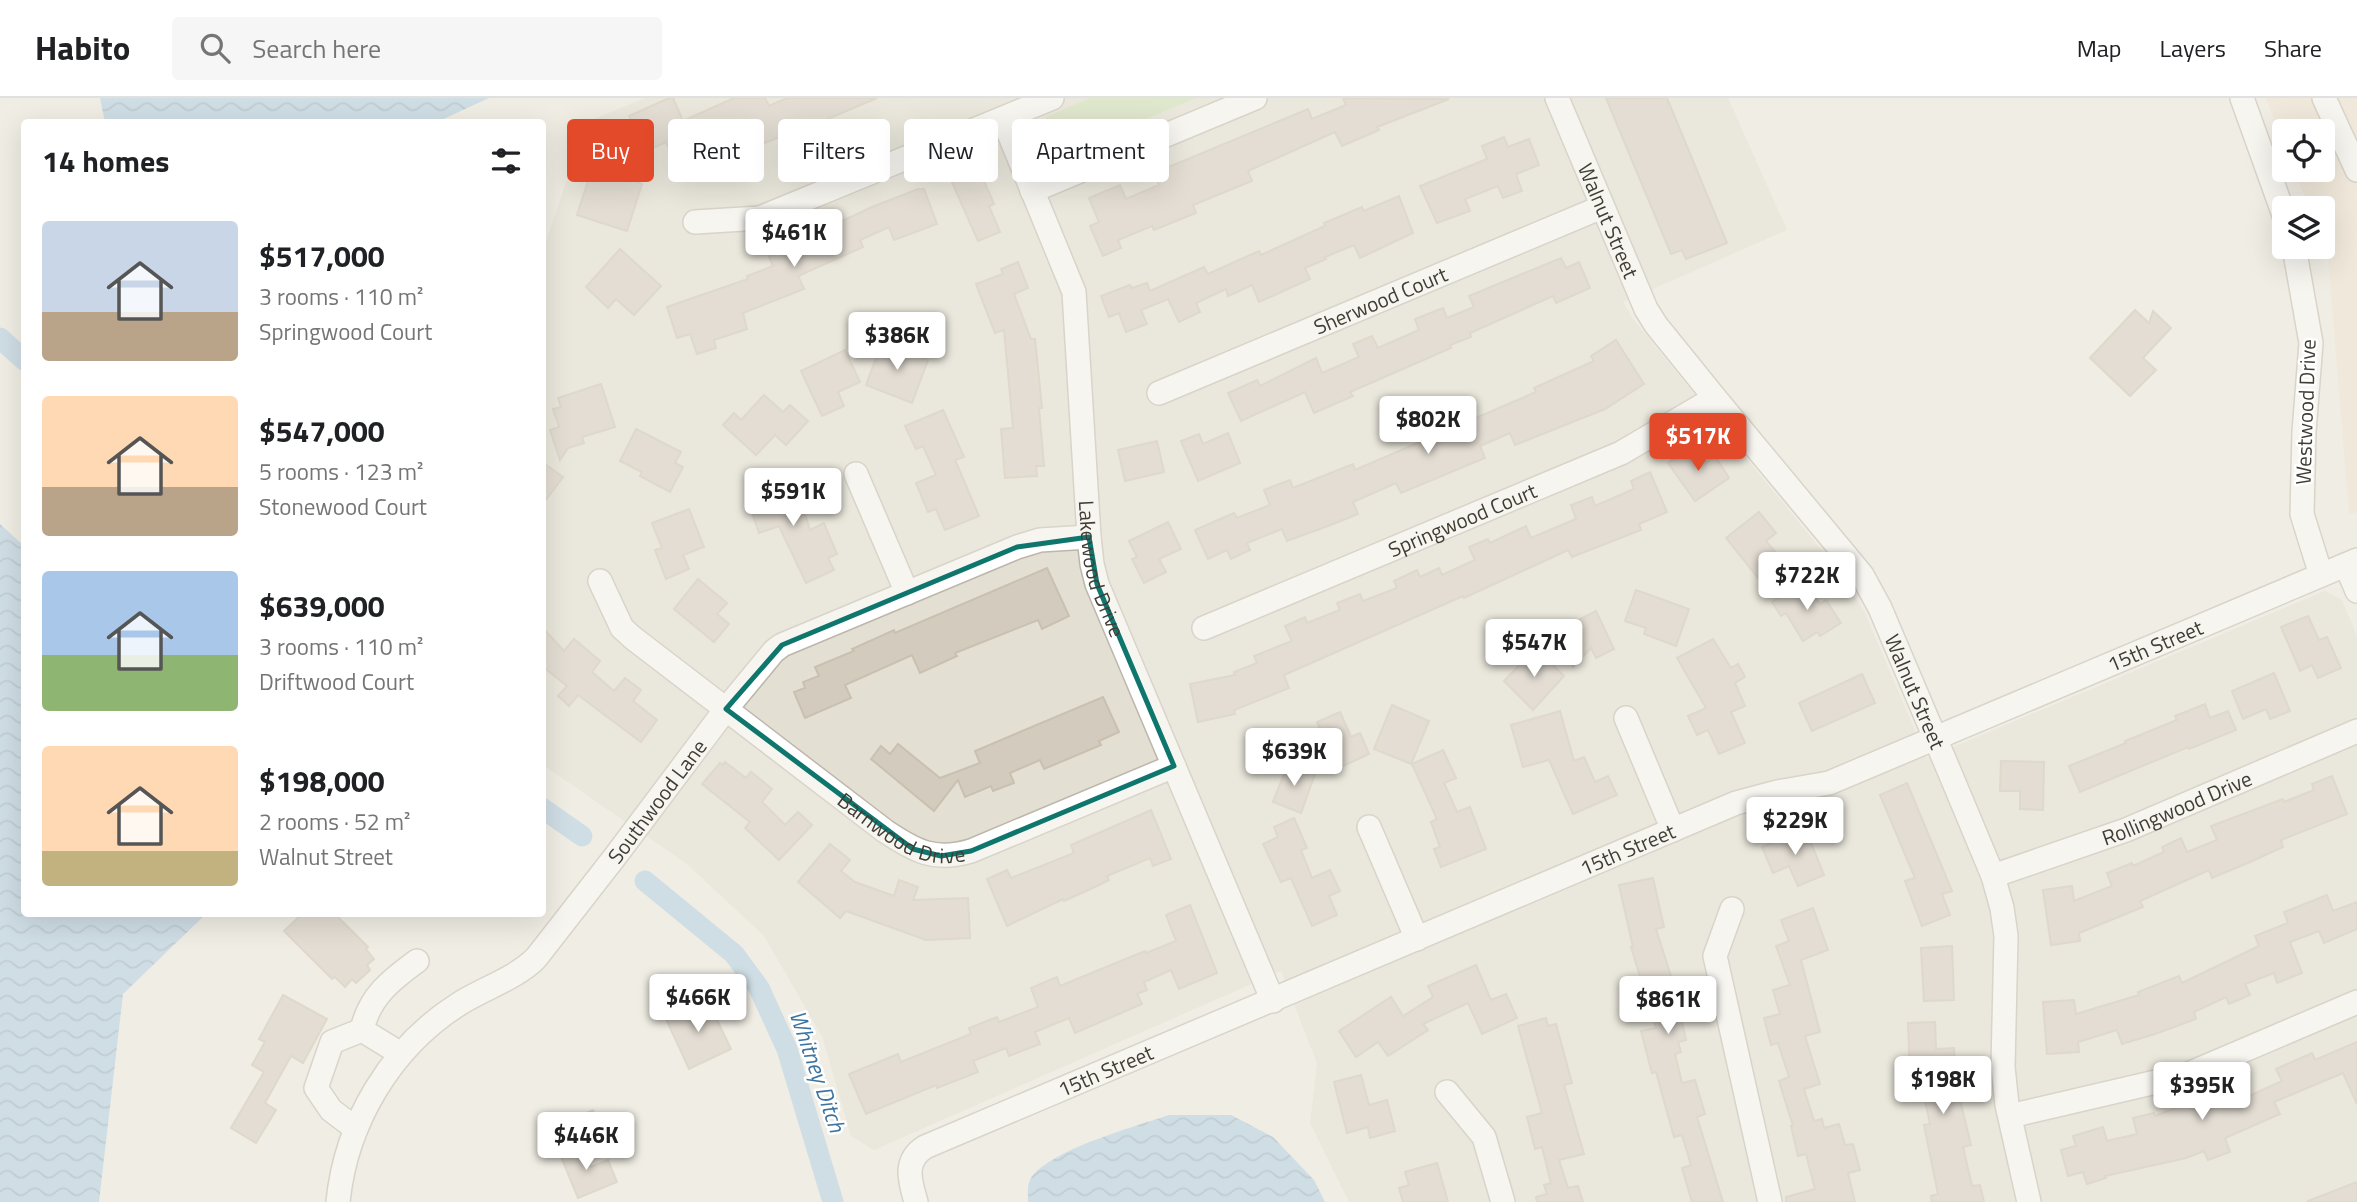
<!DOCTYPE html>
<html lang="en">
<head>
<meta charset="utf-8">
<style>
	:root { --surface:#fff; --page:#f6f6f6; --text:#202124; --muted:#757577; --line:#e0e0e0; --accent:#e24a2a }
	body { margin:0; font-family:"Titillium Web",sans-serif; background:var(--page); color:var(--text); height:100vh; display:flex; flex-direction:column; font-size:26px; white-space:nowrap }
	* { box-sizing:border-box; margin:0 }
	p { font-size:23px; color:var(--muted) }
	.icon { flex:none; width:38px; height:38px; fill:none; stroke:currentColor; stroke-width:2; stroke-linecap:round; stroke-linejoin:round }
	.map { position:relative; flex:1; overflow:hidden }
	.panel { position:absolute; left:21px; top:21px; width:525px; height:798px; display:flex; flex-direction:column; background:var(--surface); border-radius:7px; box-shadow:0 7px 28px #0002 }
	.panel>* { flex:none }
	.hud { position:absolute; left:567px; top:21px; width:665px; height:63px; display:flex; gap:14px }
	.fabs { position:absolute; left:2272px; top:21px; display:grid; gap:14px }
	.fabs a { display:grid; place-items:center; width:63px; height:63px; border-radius:7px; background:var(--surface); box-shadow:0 7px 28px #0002; font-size:35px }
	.price { position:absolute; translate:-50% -60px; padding:0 16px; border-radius:7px; background:#fff; color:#222; font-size:23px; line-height:46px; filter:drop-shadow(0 2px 4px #0008) }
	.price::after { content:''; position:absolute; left:50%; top:42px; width:21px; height:16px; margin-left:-10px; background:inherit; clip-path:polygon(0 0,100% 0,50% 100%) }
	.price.active { background:var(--accent); color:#fff }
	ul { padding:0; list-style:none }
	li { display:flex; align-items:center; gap:21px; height:175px; padding:0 21px }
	li span { display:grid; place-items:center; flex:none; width:196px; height:140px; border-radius:7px; color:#555 }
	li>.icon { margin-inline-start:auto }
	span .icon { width:84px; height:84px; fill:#fffc; stroke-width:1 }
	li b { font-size:30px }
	h2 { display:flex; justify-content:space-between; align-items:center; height:84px; padding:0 21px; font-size:30px }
	.pill { padding:0 24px; border-radius:7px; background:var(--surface); box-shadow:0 7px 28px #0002; font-size:24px; line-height:63px }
	.pill.active { background:var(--accent); color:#fff }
	header { display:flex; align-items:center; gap:42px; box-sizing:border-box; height:98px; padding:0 35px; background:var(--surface); border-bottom:2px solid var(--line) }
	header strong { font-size:33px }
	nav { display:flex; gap:38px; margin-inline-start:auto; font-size:24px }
	.search { width:490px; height:63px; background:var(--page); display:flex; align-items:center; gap:18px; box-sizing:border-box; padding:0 24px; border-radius:7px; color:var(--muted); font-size:26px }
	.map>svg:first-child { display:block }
	.residential { fill:#e3dfd3 }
	.commercial { fill:#f0e4d1 }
	.green { fill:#cae0b1 }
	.water { fill:url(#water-waves) }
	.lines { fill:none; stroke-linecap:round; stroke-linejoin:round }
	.canal { stroke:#a6cbe7; stroke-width:21 }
	.building { fill:#d3cbbe; stroke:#cac0af; stroke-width:2 }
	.minor-casing { stroke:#bdb7ab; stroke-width:26 }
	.minor { stroke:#fff; stroke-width:23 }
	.marked { fill:none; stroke:#0f766e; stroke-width:5; stroke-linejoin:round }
	.labels { text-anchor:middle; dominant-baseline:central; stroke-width:5; stroke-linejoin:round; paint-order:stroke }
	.street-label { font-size:21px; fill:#413d35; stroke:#fff }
	.water-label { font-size:23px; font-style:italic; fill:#3b73a1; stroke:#fff }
</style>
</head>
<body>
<header>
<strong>Habito</strong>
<div class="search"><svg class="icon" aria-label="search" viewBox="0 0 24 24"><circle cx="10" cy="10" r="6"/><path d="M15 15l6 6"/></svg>Search here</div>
<nav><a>Map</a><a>Layers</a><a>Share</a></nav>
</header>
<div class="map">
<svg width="2357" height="1104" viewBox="0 0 2357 1104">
	<defs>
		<pattern id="water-waves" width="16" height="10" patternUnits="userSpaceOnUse" patternTransform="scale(1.75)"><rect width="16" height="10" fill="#a6cbe7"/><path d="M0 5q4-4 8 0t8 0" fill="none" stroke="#89a6bc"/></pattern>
	</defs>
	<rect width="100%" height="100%" fill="#f0ede4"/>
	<path class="residential" d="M645 0H1728L1787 132 1623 204 1633 221 1831 464 1864 513 1927 660 2325 493 2342 502 2357 538V1104H1349L1310 1025 1317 965 1281 873 874 1052 851 1038 822 938 764 838 687 766 543 667V152L587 24Z"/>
	<path class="commercial" d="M2266 0H2357V414L2349 417 2328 158 2322 144V110H2309L2294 72H2322V33H2284V46Z"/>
	<path class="green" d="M1090 0H1196L1061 57 1046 19Z"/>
	<g class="water">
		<path d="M100 0H489L437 24H105Z"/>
		<path d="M0 426 24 448V816H206L123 896 99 1104H0Z"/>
		<path d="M1169 1017H1231L1273 1039 1314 1082 1325 1104H1028C1028 1097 1027 1088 1030 1082 1045 1053 1137 1028 1169 1017Z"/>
	</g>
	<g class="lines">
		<g class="canal">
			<path d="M0 240 24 262"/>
			<path d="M542 710 582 738"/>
			<path d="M645 783 734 856 759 890 787 951 833 1104"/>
		</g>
	</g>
	<g class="building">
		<path d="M669 0H673L683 23 734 0H765L769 8 787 0H877L825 22 829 33 795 47 789 35 760 47 754 32 725 45 722 37 673 60 666 44 651 51H645L629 18Z"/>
		<path d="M1343 0 1449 1 1377 29 1379 32 1342 48 1335 34 1248 73 1252 83 1193 107 1196 115 1154 132 1152 128 1118 142 1121 150 1103 158 1090 128 1099 124 1089 100 1120 87 1126 101 1159 87 1154 75 1308 11 1312 21 1346 7Z"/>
		<path d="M1606 0H1667L1727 145 1686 161 1682 152 1671 156Z"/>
		<path d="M1504 39 1508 49 1529 41 1539 67 1516 76 1522 93 1503 100 1498 88 1465 101 1470 113 1437 125 1420 88 1487 61 1482 48Z"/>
		<path d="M593 50 629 62 603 73 642 86 627 133 577 117 589 80 582 83Z"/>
		<path d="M978 69 994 106 989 108 1000 134 978 143 951 82Z"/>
		<path d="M918 91H924L937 126 894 142 889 129 860 142 863 149 798 178 804 191 743 215 747 231 714 242 716 250 697 256 690 236 677 240 667 209 748 181 747 178 773 168 766 152 793 141 795 145 872 109Z"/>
		<path d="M1399 98 1413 135 1360 160 1354 147 1325 159 1326 161 1305 170 1310 181 1259 204 1252 187 1228 198 1226 191 1196 205 1200 214 1179 224 1168 201 1141 212 1147 226 1126 234 1119 215 1109 219 1101 198 1130 187 1132 190 1147 185 1150 193 1204 169 1208 176 1259 153 1261 157 1325 128 1324 125 1362 109 1364 113Z"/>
		<path d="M620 151 661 188 634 217 616 201 608 210 586 189Z"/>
		<path d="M1561 160 1566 170 1579 164 1590 190 1556 205 1553 198 1470 235 1471 239 1450 247 1451 250 1350 294 1353 298 1314 315 1305 294 1241 323 1228 295 1257 282 1260 288 1316 260 1322 275 1359 259 1353 246 1372 238 1378 250 1419 232 1415 221 1443 210 1447 220 1474 209 1469 198Z"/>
		<path d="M1018 164 1028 190 1014 196 1031 241H1035L1042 310H1039L1044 368H1036L1037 378 1005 380 1001 331 1013 330 1004 232 995 235 976 186 1003 176 1001 171Z"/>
		<path d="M2135 212 2149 225 2153 213 2171 230 2143 260 2156 272 2130 298 2090 260Z"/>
		<path d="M1616 242 1644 286 1605 311 1515 347 1510 335 1480 348 1485 360 1401 395 1396 385 1353 404 1358 416 1328 428 1287 443 1282 431 1247 445 1250 452 1231 461 1227 452 1208 461 1195 432 1234 415 1237 420 1270 407 1264 392 1290 382 1293 390 1353 366 1355 372 1536 294 1534 290 1594 263 1591 258Z"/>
		<path d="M882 244 928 262 912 305 866 287Z"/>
		<path d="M845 252 860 284 838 294 844 308 822 318 801 273Z"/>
		<path d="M601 286 615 329 582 339 584 345 568 350 560 362 550 332 559 329 553 311 561 309 558 300Z"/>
		<path d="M764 297 783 314 790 307 808 323 786 347 775 337 756 357 723 327 734 315 741 322Z"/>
		<path d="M943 312 964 359 955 362 979 418 945 432 936 411 928 414 916 385 936 377 923 348 916 351 905 328Z"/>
		<path d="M636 331 681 354 675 365 683 369 670 394 640 378 642 374 620 363Z"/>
		<path d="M1228 335 1240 365 1198 383 1181 343 1199 336 1203 346Z"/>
		<path d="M1157 343 1164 374 1125 383 1118 352Z"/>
		<path d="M1694 347 1706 365 1715 358 1729 380 1695 403 1668 365Z"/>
		<path d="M542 364 563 379 542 407Z"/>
		<path d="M1650 374 1667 414 1639 426 1641 432 1572 459 1568 452 1464 500 1463 498 1284 577 1289 590 1234 612 1235 616 1198 624 1190 586 1235 577 1234 574 1257 565 1254 558 1292 543 1285 528 1305 519 1307 525 1340 512 1337 505 1360 496 1363 503 1397 490 1394 483 1417 472 1420 479 1439 470 1442 477 1475 462 1469 449 1488 441 1490 445 1526 428 1531 440 1576 421 1571 407 1592 399 1595 408 1634 391 1631 383Z"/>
		<path d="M778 375 788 404 800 400 810 432 824 425 837 456 828 460 834 472 806 485 779 428 759 435 751 412 758 410 750 385Z"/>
		<path d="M689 411 704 449 683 457 689 471 666 481 655 452 662 450 652 425Z"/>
		<path d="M1759 414 1776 435 1766 443 1782 462 1759 481 1726 440Z"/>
		<path d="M1168 424 1181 451 1159 461 1166 474 1144 485 1132 461 1137 459 1129 443Z"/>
		<path d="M1047 470 1069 518 1042 531 1038 522 955 555 957 558 920 575 912 557 845 587 851 600 805 620 794 594 805 590 803 584 819 578 815 569 854 553 852 551 894 532 895 535Z"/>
		<path d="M698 481 727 505 717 516 729 526 714 544 674 511Z"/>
		<path d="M1805 483 1820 506 1826 502 1841 525 1820 538 1817 534 1803 543 1786 515 1781 518 1772 504Z"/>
		<path d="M1636 492 1689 511 1676 548 1644 536 1646 530 1625 523Z"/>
		<path d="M1596 513 1614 551 1596 560 1591 550 1573 569 1556 533Z"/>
		<path d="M2308 518 2319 542 2327 539 2341 570 2318 580 2312 567 2300 573 2281 529Z"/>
		<path d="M542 529 564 553 574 541 600 563 592 574 614 593 625 580 641 592 633 603 657 622 641 644 578 597 569 608 558 598 567 588 542 568Z"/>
		<path d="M1713 541 1731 570 1738 566 1745 579 1735 585 1745 608 1731 614 1745 645 1719 656 1708 632 1697 637 1688 618 1706 610 1677 560Z"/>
		<path d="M1536 550 1564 578 1533 612 1504 583Z"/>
		<path d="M2274 575 2290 613 2270 621 2266 611 2243 621 2232 593Z"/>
		<path d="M1862 576 1875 605 1812 633 1799 605Z"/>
		<path d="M1103 599 1119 634 1099 643 1101 647 1044 671 1040 662 1010 675 1014 685 993 693 991 688 965 699 958 682 934 713 871 661 881 648 890 656 898 646 940 680 980 665 975 653Z"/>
		<path d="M2205 606 2210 620 2228 613 2236 632 2189 651 2188 649 2080 694 2069 668 2126 645 2125 643 2177 622 2175 618Z"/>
		<path d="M1392 607 1429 623 1411 666 1374 651Z"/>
		<path d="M1560 613 1574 663 1584 659 1595 684 1608 678 1617 697 1573 716 1549 662 1523 669 1511 627Z"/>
		<path d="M1340 614 1351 639 1360 635 1369 656 1341 669 1338 661 1317 670 1302 638 1320 630 1317 624Z"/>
		<path d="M1443 652 1456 680 1444 685 1457 714 1470 709 1486 751 1441 769 1434 751 1440 749 1431 724 1437 721 1412 666Z"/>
		<path d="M2001 663 2044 664 2043 712 2020 711V693H2000Z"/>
		<path d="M725 664 746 680 751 674 772 691 762 704 785 727 798 714 812 727 779 762 745 730 750 724 702 686 720 665 723 667Z"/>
		<path d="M1288 666 1315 676 1301 715 1273 704Z"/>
		<path d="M2332 678 2347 716 2281 742 2283 749 2250 764 2212 780 2209 772 2140 803 2143 809 2079 835 2080 843 2051 847 2043 792 2072 788 2074 803 2112 788 2107 775 2132 765 2133 768 2164 754 2162 749 2181 740 2187 754 2217 742 2211 728 2283 701 2284 704 2314 692 2312 686Z"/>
		<path d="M1907 685 1952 793 1942 796 1950 817 1922 828 1905 783 1915 780 1880 697Z"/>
		<path d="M1151 712 1171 761 1153 768 1150 760 1107 778 1109 782 1097 788 1064 803 1063 801 1007 828 987 781 1007 772 1011 780 1074 755 1071 747Z"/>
		<path d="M1294 720 1307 750 1301 752 1312 780 1330 772 1340 793 1329 798 1337 817 1312 828 1291 780 1281 784 1263 746 1278 739 1274 729Z"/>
		<path d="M1805 730 1824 777 1798 788 1789 768 1773 775 1762 749Z"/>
		<path d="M830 746 850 762 841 773 855 784 894 798 899 782 918 789 913 802 968 800 970 840 926 842 846 813 840 820 798 784Z"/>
		<path d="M1653 780 1664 829 1656 831 1676 894 1686 942 1678 944 1681 954 1675 956 1682 985 1695 982 1705 1016 1697 1019 1723 1104H1692L1682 1070 1691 1067 1682 1037 1674 1039 1656 974 1652 975 1641 933 1656 930 1631 849H1633L1619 787Z"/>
		<path d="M2327 797 2333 813 2357 804V831L2324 845 2319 833 2290 844 2302 875 2277 885 2274 875 2245 886 2250 897 2229 906 2226 899 2194 914 2196 921 2155 936 2122 946 2117 932 2078 944 2079 954 2047 956 2043 904 2074 902 2076 916 2139 897 2138 894 2179 878 2182 885 2259 848 2255 838 2288 825 2284 814Z"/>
		<path d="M1190 807 1217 875 1179 891 1171 872 1144 884 1147 892 1137 896 1142 906 1075 935 1069 920 1035 934 1040 946 1009 958 1006 950 973 963 978 974 937 990 936 987 866 1016 849 976 898 956 901 964 971 936 969 930 997 919 999 924 1038 909 1031 890 1057 879 1060 888 1145 853 1146 855 1176 843 1166 817Z"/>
		<path d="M1813 810 1828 852 1801 862 1820 934 1805 938 1820 986 1804 991 1814 1023 1822 1021 1824 1030 1839 1026 1845 1047 1853 1046 1860 1072 1848 1075 1855 1104H1786V1099L1815 1091 1806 1056 1798 1058 1791 1028H1793L1779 983 1789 979 1778 945 1771 947 1764 920 1780 916 1773 892 1790 887 1776 848 1789 843 1781 822Z"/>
		<path d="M302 816H335L368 849 366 851 374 861 367 867 370 872 356 885 352 881 345 889 335 879 332 881 284 833Z"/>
		<path d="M1952 848 1954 902 1924 903 1921 850Z"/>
		<path d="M1476 867 1491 902 1506 896 1517 920 1482 936 1468 905 1423 926 1428 932 1388 958 1378 944 1356 959 1339 933 1391 899 1403 918 1433 899 1428 888Z"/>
		<path d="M283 897 327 921 303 965 291 958 265 1005 276 1012 256 1045 231 1030 264 974 252 967 265 944 259 941Z"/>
		<path d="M707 901 731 951 689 971 666 921Z"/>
		<path d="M1546 920 1548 928 1556 926 1572 985 1564 987 1584 1056 1559 1062 1568 1090 1578 1088 1583 1104H1537L1536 1099 1547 1096 1544 1087 1551 1085 1542 1049 1535 1051 1527 1019 1542 1015 1518 928Z"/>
		<path d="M1935 924 1936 951 1954 950 1956 986 1971 1047 1963 1049 1972 1088 1980 1087 1984 1104H1932L1931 1098 1938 1096 1924 1027 1930 1026 1919 974 1910 975 1908 925Z"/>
		<path d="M2357 944V1006L2343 975 2274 1004 2280 1016 2225 1040 2230 1054 2208 1062 2204 1053 2186 1060 2105 1078 2106 1080 2087 1086 2083 1074 2068 1078 2061 1052 2076 1048 2073 1038 2103 1029 2107 1043 2137 1036 2133 1020 2154 1015 2155 1018 2197 1002 2198 1005 2239 987 2245 1000 2282 983 2276 971 2312 955 2315 962Z"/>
		<path d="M1361 977 1369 1007 1387 1002 1395 1033 1370 1040 1368 1029 1347 1035 1334 984Z"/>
		<path d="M593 1012 600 1030 578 1039 571 1022Z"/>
		<path d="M581 1045 591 1069 608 1062 617 1084 578 1100 559 1054Z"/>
		<path d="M1437 1065 1448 1104H1403L1399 1090 1409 1087 1405 1074Z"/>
		<path d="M2357 1084V1104H2308V1103Z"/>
	</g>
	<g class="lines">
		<defs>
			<g id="minor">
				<path id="s1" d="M1557 0 1646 211 1656 227 1715 300 1862 477 1880 510 1950 675 1993 778 2002 810 2006 838 2003 969 2007 1007 2029 1104"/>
				<path d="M2242 0 2284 117"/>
				<path d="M2324 0 2357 72"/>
				<path id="s2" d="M1003 21 1074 194 1089 439 1092 466 1097 486 1273 903"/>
				<path d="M1032 93 1255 0"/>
				<path d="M695 124 760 120 1052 0"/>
				<path d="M2294 149 2311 245 2304 334 2302 416 2321 477"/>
				<path id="s3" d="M1159 295 1602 109"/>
				<path d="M856 376 907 495"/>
				<path d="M2346 467 2357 493"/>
				<path id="s4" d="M600 483 622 530 633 540 885 733C915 753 934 764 971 753L1174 668"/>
				<path id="s5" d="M1204 530 1621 355 1715 300"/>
				<path d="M1626 620 1673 732"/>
				<path d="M1369 729 1417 841"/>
				<path id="s6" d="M1993 778 2126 732 2357 633"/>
				<path d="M1732 811 1715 858 1770 1104"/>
				<path d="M401 956 362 932C369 899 391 882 417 863"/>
				<path d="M1447 994 1484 1039 1503 1104"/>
				<path d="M2010 1018 2186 977 2357 904"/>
				<path d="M356 1031 331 1012 316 990 332 944 362 932"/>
				<path id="s7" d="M338 1104C346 1024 391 949 459 906 484 890 515 881 536 860L614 760 726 611 774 553 782 547 1017 449 1040 442 1089 439"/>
				<path id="s8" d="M916 1104C910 1083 903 1063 925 1049L1736 705 1777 694 1829 685 2357 462"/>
			</g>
		</defs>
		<use href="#minor" class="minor-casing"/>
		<use href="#minor" class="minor"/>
	</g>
	<path d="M0 0H2357V1104H0ZM1089 439 1097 486 1174 668 971 753 941 758 913 751 726 611 782 547 1017 449Z" fill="#f0ede4" fill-opacity=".55" fill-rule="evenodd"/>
	<path class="marked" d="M1089 439 1097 486 1174 668 971 753 941 758 913 751 726 611 782 547 1017 449Z"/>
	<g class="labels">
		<g class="street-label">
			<text stroke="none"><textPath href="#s1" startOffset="133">Walnut Street</textPath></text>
			<text stroke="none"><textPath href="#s3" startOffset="240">Sherwood Court</textPath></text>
			<text transform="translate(2305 314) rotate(-88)">Westwood Drive</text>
			<text stroke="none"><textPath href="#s5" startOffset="280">Springwood Court</textPath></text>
			<text stroke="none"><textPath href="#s2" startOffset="466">Lakewood Drive</textPath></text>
			<text stroke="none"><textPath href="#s8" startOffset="1391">15th Street</textPath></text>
			<text stroke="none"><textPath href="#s1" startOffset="700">Walnut Street</textPath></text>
			<text stroke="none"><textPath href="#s7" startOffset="528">Southwood Lane</textPath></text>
			<text stroke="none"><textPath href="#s6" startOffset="196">Rollingwood Drive</textPath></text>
			<text stroke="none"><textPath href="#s4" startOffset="399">Barnwood Drive</textPath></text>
			<text stroke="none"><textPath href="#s8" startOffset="824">15th Street</textPath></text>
			<text stroke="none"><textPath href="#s8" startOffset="257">15th Street</textPath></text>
		</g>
		<g class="water-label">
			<text transform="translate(818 973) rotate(71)">Whitney Ditch</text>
		</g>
	</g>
</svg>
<div class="fabs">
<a><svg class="icon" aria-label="locate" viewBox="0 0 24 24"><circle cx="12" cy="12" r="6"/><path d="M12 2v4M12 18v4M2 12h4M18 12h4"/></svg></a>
<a><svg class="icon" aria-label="layers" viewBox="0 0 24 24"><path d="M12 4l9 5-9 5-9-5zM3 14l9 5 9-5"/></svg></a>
</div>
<b class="price" style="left:794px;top:171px">$461K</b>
<b class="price" style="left:897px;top:274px">$386K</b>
<b class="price" style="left:1428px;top:358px">$802K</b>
<b class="price active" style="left:1698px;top:375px">$517K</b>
<b class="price" style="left:793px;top:430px">$591K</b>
<b class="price" style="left:1807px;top:514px">$722K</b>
<b class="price" style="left:1534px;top:581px">$547K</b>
<b class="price" style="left:1294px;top:690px">$639K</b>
<b class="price" style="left:1795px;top:759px">$229K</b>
<b class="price" style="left:698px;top:936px">$466K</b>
<b class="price" style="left:1668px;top:938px">$861K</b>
<b class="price" style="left:1943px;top:1018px">$198K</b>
<b class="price" style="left:2202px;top:1024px">$395K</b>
<b class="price" style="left:586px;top:1074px">$446K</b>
<div class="hud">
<a class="pill active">Buy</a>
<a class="pill">Rent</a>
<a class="pill">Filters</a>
<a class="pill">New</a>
<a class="pill">Apartment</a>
</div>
<section class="panel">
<h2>14 homes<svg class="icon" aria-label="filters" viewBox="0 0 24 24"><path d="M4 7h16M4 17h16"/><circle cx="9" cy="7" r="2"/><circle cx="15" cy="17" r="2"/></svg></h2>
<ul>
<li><span style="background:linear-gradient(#c9d6e8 65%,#b9a48a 0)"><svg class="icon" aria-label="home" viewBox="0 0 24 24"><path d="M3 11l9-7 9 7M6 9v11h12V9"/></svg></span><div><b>$517,000</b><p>3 rooms · 110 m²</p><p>Springwood Court</p></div></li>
<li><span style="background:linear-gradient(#ffd9b3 65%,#b9a48a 0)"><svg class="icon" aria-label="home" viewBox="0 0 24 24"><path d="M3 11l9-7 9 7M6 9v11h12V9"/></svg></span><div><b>$547,000</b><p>5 rooms · 123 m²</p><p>Stonewood Court</p></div></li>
<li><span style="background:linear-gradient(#a9c7e8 60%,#8fb573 0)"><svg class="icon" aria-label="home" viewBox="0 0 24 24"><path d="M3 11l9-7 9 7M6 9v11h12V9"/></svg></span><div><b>$639,000</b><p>3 rooms · 110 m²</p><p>Driftwood Court</p></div></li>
<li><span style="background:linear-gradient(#ffd9b3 75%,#c2b280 0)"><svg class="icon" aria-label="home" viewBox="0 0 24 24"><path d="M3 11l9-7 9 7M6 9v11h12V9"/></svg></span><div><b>$198,000</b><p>2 rooms · 52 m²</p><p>Walnut Street</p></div></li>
</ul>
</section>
</div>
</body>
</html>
